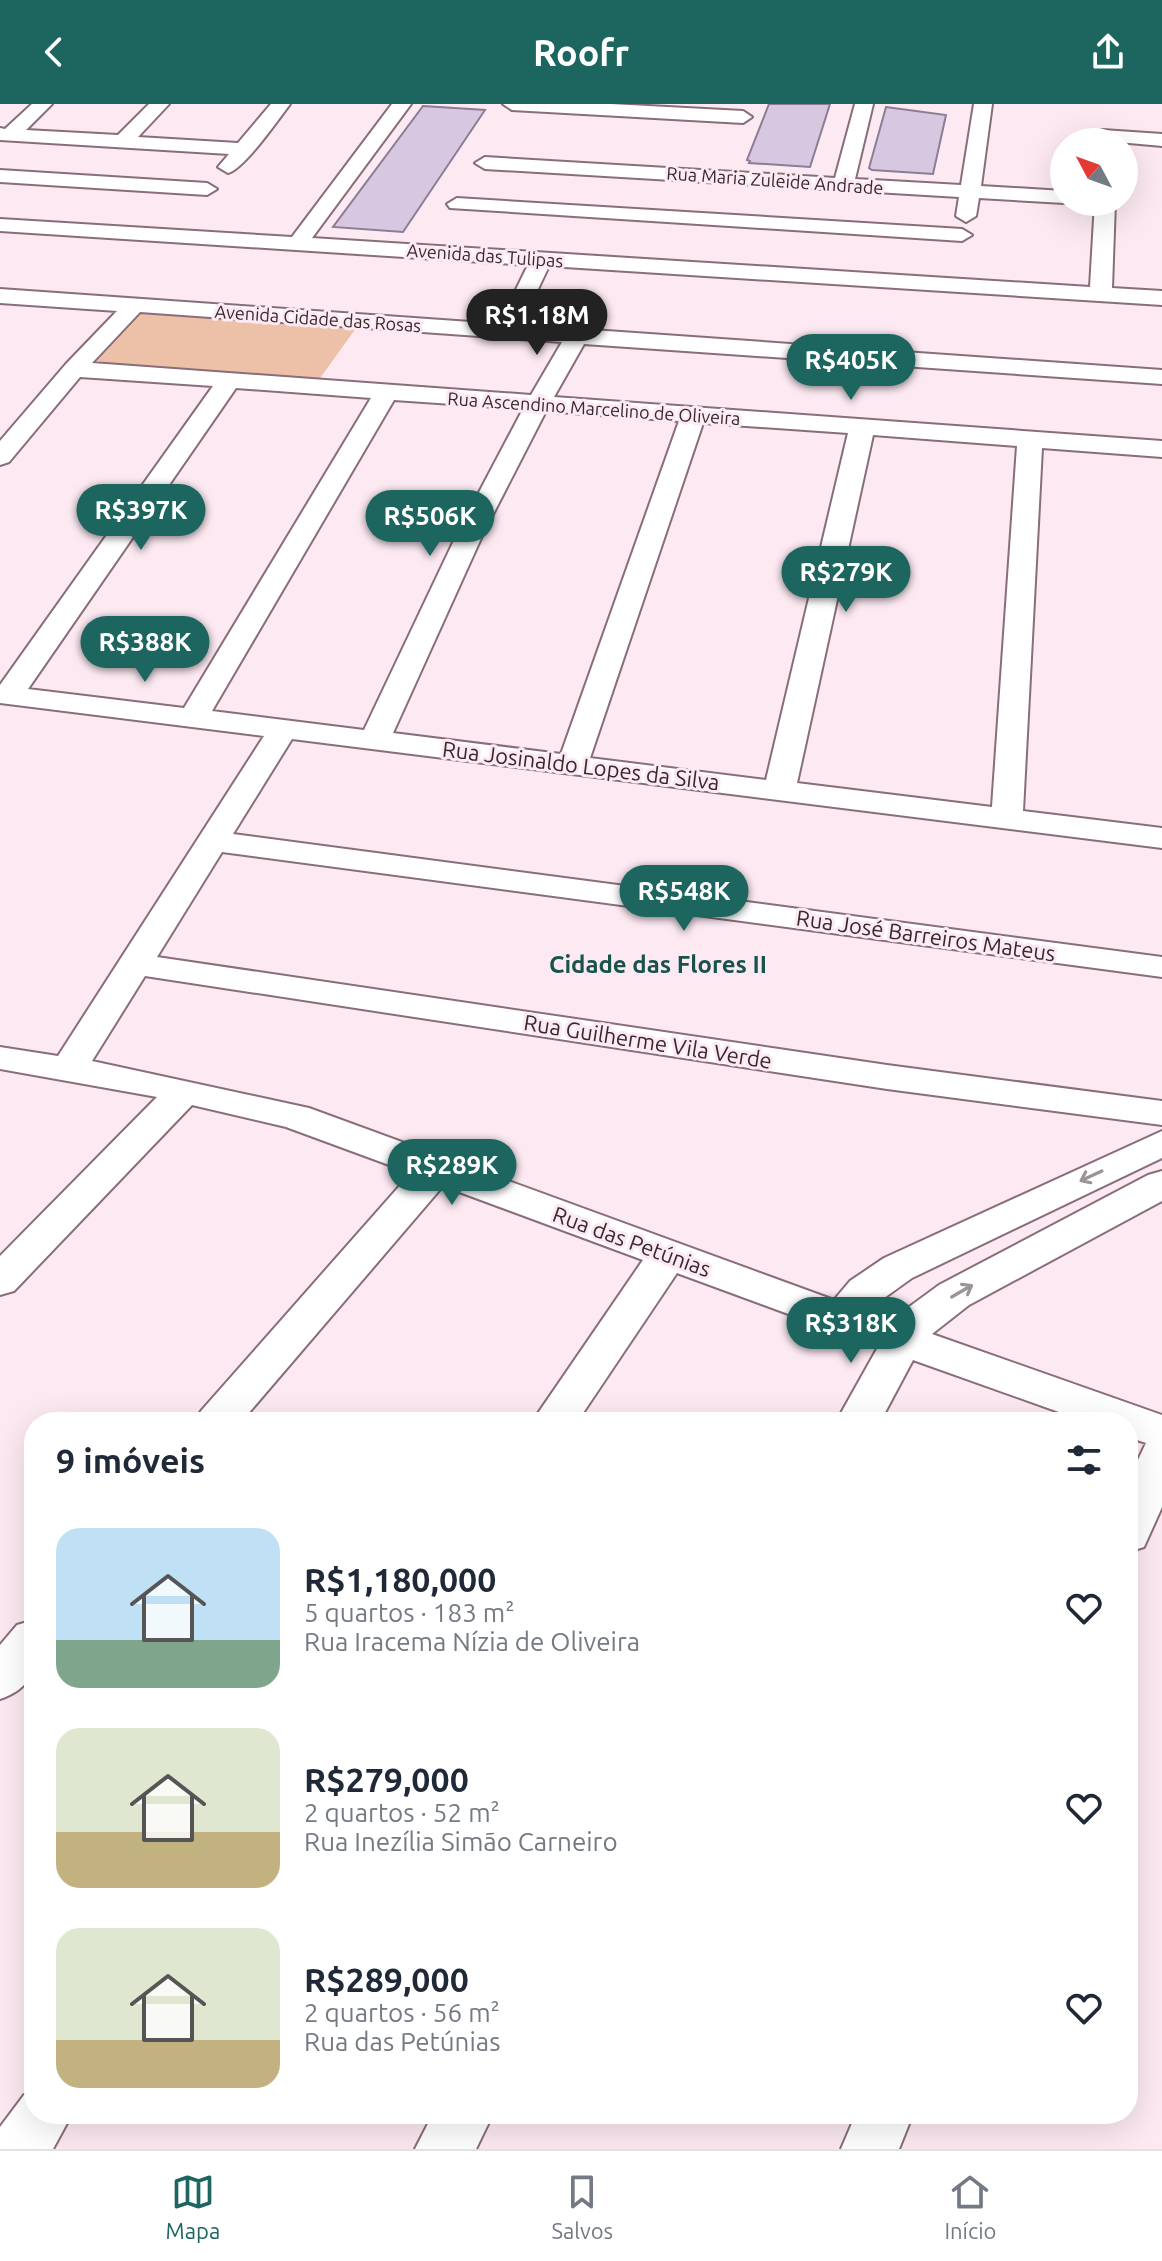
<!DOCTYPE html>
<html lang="pt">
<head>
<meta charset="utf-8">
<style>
	:root { --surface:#fff; --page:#f6f6f7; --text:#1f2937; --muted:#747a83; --line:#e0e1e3; --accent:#1c665f }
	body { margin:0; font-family:Ubuntu,sans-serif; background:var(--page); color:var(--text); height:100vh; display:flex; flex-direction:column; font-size:30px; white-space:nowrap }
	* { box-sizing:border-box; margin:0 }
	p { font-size:26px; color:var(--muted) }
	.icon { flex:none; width:44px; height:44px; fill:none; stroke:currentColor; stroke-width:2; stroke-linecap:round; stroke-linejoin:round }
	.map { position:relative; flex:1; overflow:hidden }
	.details { position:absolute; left:24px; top:1308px; width:1114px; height:712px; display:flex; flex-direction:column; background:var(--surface); border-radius:32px; box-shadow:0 8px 32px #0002 }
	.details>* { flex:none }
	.needle { width:52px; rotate:311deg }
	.buttons { position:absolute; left:1050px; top:24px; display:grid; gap:16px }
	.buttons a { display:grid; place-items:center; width:88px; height:88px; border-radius:50%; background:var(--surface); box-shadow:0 8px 32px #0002; font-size:40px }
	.price { position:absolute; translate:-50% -68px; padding:0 18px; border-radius:28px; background:var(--accent); color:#fff; font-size:26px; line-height:52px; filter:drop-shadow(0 2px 4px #0008) }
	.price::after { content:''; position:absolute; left:50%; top:48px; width:24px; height:18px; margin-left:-12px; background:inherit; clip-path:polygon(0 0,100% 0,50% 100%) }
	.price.active { background:#222; color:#fff }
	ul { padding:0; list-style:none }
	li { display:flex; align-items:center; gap:24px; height:200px; padding:0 32px }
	li span { display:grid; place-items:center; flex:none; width:224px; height:160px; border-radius:24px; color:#555 }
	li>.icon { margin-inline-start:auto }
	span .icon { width:96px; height:96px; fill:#fffc; stroke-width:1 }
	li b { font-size:34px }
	h2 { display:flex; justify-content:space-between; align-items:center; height:96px; padding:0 32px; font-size:34px }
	header { display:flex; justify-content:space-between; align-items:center; height:104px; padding:0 32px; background:var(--accent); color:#fff; font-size:36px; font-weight:700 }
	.tabs { display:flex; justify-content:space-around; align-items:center; height:112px; border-top:2px solid var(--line); background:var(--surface); font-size:22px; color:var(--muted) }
	.tabs a { display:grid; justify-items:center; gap:4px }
	.tabs .active { color:var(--accent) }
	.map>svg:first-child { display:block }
	.green { fill:#ecc1a8 }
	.building { fill:#d8c7e1; stroke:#8c7c94; stroke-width:2 }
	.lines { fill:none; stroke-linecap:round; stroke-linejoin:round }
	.minor-casing { stroke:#896d7b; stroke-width:4 }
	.minor { fill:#fff; fill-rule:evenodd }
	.oneway { stroke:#9a9498 }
	.labels { text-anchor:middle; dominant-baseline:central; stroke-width:6; stroke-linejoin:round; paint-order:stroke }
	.far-street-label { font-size:18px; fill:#362a30; stroke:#fce9f2 }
	.street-label { font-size:22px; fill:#362a30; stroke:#fce9f2 }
	.neighbourhood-label { font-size:24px; font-weight:bold; fill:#18524c; stroke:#fce9f2 }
</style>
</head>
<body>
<header><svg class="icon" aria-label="back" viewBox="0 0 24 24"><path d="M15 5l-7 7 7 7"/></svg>Roofr<svg class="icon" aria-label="share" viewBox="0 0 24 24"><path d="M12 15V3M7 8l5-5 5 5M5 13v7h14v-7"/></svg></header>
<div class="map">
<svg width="1162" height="2045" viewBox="0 0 1162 2045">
	<rect width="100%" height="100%" fill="#fce9f2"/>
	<path class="green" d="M141 205 359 220 318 277 90 258Z"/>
	<g class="building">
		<path d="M769 0H830L810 63 749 59 750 57 747 56Z"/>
		<path d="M423 2 485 6 403 128 333 123Z"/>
		<path d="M886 3 946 11 933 70 872 66 869 64Z"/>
	</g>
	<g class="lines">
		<defs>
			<g id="minor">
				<path d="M32 0H52L26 26 118 31 149 0H169L138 33 238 39 271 0H290C278 16 244 65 228 69L218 63 229 50 0 36V24L5 25Z"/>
				<path d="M392 0H411L312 134 1090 183 1095 98H1115L1112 184 1162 187V201L549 162 521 221 1162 266V280L584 240 554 293 1162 337V353L1042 344 1023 707 1162 724V744L292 635 233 730 1162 853V873L222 748 157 853 887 961 1162 997V1021L887 985 145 872 92 957 309 1004 834 1196 850 1177 884 1154 1162 1027V1054L912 1174 880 1197 870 1208 895 1218 909 1203 939 1181 1148 1071 1162 1067V1097L969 1201 932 1230 1162 1311V1403L1144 1443 1128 1448V1377L1146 1339 1128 1333V1318H1087L913 1256 880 1318H836L878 1243 677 1169 577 1318H532L643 1156 443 1082 241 1318H194L201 1307 411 1069 286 1023 192 1001 14 1187 0 1191V1152L157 993 0 965V943L58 952 264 632 0 599V581L213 282 80 273 9 358 0 361V337L66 260 117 207 0 199V185L499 220 528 161 0 127V115L292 133ZM140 208 562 238 531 291 92 259ZM236 284 371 294 184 604 28 585ZM394 296 523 305 457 430 364 626 212 607ZM546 307 679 317 561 650 393 629 483 430ZM703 319 848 329 766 676 590 654ZM873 331 1017 342 992 703 797 679Z"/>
				<path d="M503 0H611L743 7 752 13 743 19 512 6Z"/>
				<path d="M855 0H873L855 75 961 81 974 0H992L981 82 1064 87V98H1068L1064 99 979 94 976 112 966 118 956 112 959 93 485 65 475 59 485 53 835 74Z"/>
				<path d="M1103 26 1162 30V42L1096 36 1093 32 1096 28Z"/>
				<path d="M0 66 207 79 217 85 207 91 0 78Z"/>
				<path d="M457 94 962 125 972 131 962 137 450 104 447 100Z"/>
				<path d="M34 1516C34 1553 42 1581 0 1595V1541L17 1521Z"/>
				<path d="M34 1987V2010H72L53 2045H0V2023L24 1991Z"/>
				<path d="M433 2010H493L476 2045H415Z"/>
				<path d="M856 2010H913L899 2045H841Z"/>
			</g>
		</defs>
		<use href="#minor" class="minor-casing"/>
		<use href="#minor" class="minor"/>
	</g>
	<defs><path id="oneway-shaft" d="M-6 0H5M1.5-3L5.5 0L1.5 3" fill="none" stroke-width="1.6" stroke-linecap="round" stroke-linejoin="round" transform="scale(2)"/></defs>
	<g class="oneway">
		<use href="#oneway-shaft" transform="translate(1091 1072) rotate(155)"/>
		<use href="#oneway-shaft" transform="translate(962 1187) rotate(-30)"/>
	</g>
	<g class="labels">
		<g class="far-street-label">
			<text transform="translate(775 76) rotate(4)">Rua Maria Zuleide Andrade</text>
			<text transform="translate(485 151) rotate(4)">Avenida das Tulipas</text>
			<text transform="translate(318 214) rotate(4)">Avenida Cidade das Rosas</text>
			<text transform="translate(594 304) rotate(4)">Rua Ascendino Marcelino de Oliveira</text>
		</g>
		<g class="street-label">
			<text transform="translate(581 661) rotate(7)">Rua Josinaldo Lopes da Silva</text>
			<text transform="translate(926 831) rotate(8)">Rua José Barreiros Mateus</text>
			<text transform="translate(648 937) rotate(9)">Rua Guilherme Vila Verde</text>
			<text transform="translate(632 1137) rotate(20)">Rua das Petúnias</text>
		</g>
		<g class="neighbourhood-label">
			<text x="658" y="860">Cidade das Flores II</text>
		</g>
	</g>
</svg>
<div class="buttons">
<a><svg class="needle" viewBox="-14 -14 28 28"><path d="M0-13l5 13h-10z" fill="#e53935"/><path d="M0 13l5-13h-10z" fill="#747a83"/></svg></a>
</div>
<b class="price active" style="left:537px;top:253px">R$1.18M</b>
<b class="price" style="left:851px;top:298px">R$405K</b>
<b class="price" style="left:141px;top:448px">R$397K</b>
<b class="price" style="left:430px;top:454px">R$506K</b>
<b class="price" style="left:846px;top:510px">R$279K</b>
<b class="price" style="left:145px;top:580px">R$388K</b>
<b class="price" style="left:684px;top:829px">R$548K</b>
<b class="price" style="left:452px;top:1103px">R$289K</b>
<b class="price" style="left:851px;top:1261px">R$318K</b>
<section class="details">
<h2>9 imóveis<svg class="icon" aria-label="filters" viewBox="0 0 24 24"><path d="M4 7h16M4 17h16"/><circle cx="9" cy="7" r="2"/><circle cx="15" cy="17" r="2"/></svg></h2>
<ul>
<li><span style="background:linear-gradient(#bfe0f5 70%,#7fa58c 0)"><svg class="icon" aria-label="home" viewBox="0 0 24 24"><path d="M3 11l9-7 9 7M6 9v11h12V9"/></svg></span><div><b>R$1,180,000</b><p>5 quartos · 183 m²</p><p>Rua Iracema Nízia de Oliveira</p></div><svg class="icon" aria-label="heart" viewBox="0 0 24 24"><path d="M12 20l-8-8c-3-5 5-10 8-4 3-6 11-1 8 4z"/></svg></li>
<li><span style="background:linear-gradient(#dfe7d0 65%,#c2b280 0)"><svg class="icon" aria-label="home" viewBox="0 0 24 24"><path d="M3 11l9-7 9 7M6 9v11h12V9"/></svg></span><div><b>R$279,000</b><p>2 quartos · 52 m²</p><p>Rua Inezília Simão Carneiro</p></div><svg class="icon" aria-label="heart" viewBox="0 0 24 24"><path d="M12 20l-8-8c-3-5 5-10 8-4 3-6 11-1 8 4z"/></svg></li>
<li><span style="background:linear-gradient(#dfe7d0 70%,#c2b280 0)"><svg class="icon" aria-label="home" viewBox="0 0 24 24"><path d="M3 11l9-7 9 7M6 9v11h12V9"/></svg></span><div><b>R$289,000</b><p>2 quartos · 56 m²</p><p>Rua das Petúnias</p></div><svg class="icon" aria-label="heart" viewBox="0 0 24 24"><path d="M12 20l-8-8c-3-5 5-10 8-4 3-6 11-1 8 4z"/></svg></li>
</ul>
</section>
</div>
<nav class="tabs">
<a class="active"><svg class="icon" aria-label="map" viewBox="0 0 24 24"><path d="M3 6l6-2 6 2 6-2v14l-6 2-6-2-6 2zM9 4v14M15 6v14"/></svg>Mapa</a>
<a><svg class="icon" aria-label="saved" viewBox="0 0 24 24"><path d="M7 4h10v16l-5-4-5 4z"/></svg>Salvos</a>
<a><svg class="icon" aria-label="home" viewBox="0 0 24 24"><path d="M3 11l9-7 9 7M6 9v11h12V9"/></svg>Início</a>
</nav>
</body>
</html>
